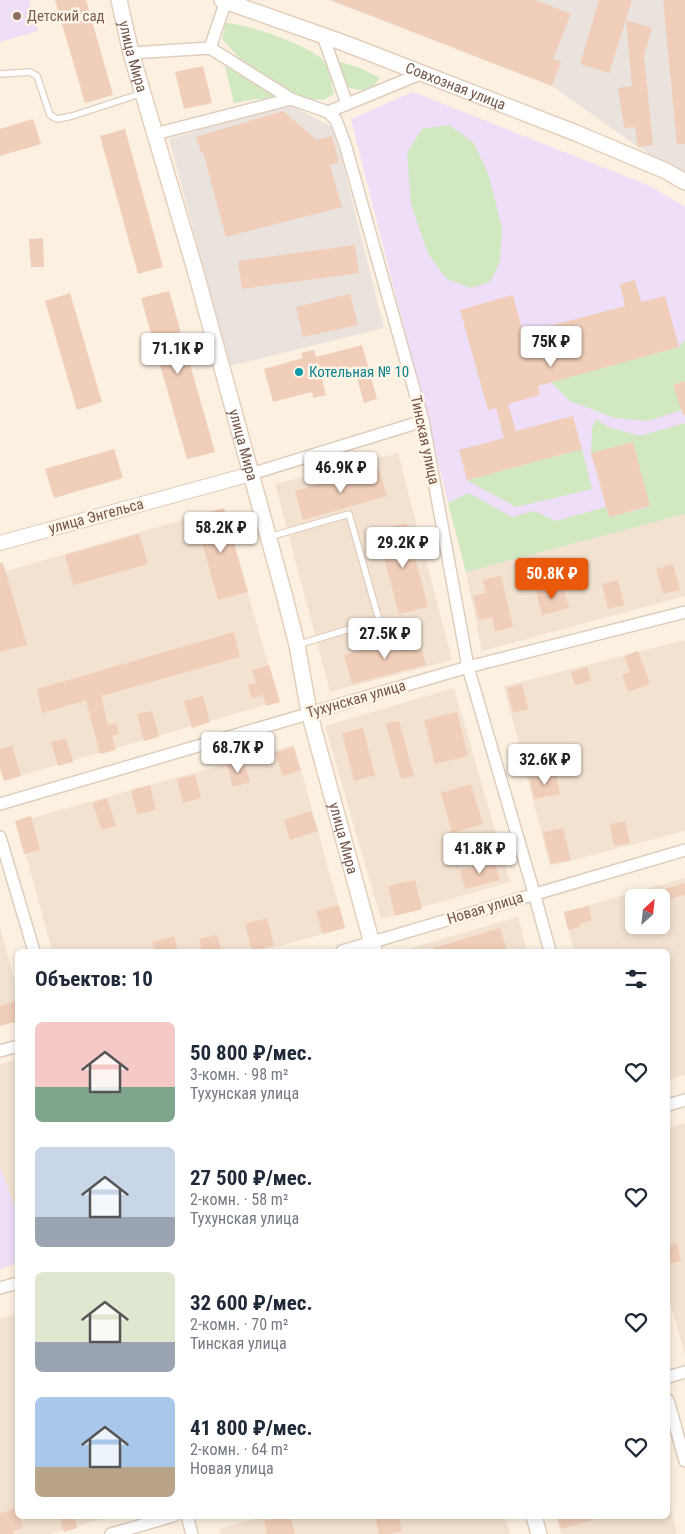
<!DOCTYPE html>
<html lang="ru">
<head>
<meta charset="utf-8">
<style>
	:root { --surface:#fff; --page:#f2f2f3; --text:#1f2937; --muted:#747a83; --accent:#ea580c }
	body { margin:0; font-family:"Roboto Condensed",sans-serif; background:var(--page); color:var(--text); height:100vh; display:flex; flex-direction:column; font-size:19px; white-space:nowrap }
	* { box-sizing:border-box; margin:0 }
	p { font-size:16px; color:var(--muted) }
	.icon { flex:none; width:28px; height:28px; fill:none; stroke:currentColor; stroke-width:2; stroke-linecap:round; stroke-linejoin:round }
	.map { position:relative; flex:1; overflow:hidden }
	.sheet { position:absolute; left:15px; top:949px; width:655px; height:570px; display:flex; flex-direction:column; background:var(--surface); border-radius:8px; box-shadow:0 2px 8px #0003 }
	.sheet>* { flex:none }
	.needle { width:32px; rotate:27deg }
	.tools { position:absolute; left:625px; top:889px; display:grid; gap:10px }
	.tools a { display:grid; place-items:center; width:45px; height:45px; border-radius:8px; background:var(--surface); box-shadow:0 2px 8px #0003; font-size:25px }
	.price { position:absolute; translate:-50% -42px; padding:0 11px; border-radius:5px; background:#fff; color:#222; font-size:16px; line-height:32px; filter:drop-shadow(0 1px 2px #0008) }
	.price::after { content:''; position:absolute; left:50%; top:30px; width:15px; height:11px; margin-left:-8px; background:inherit; clip-path:polygon(0 0,100% 0,50% 100%) }
	.price.selected { background:var(--accent); color:#fff }
	ul { padding:0; list-style:none }
	li { display:flex; align-items:center; gap:15px; height:125px; padding:0 20px }
	li span { display:grid; place-items:center; flex:none; width:140px; height:100px; border-radius:8px; color:#555 }
	li>.icon { margin-inline-start:auto }
	span .icon { width:60px; height:60px; fill:#fffc; stroke-width:1 }
	li b { font-size:21px }
	h2 { display:flex; justify-content:space-between; align-items:center; height:60px; padding:0 20px; font-size:21px }
	.map>svg:first-child { display:block }
	.residential { fill:#f3e2d0; fill-rule:evenodd }
	.industrial { fill:#eae3dd }
	.education { fill:#eedef8 }
	.green { fill:#d2e8c1 }
	.building { fill:#f0ceba }
	.lines { fill:none; stroke-linecap:round; stroke-linejoin:round }
	.service-casing { stroke:#dfcdbe; stroke-width:8 }
	.minor-casing { stroke:#dfcdbe; stroke-width:14 }
	.tertiary-casing { stroke:#dfcdbe; stroke-width:16 }
	.secondary-casing { stroke:#e4cebc; stroke-width:18 }
	.service { stroke:#fff; stroke-width:5.5 }
	.minor { stroke:#fff; stroke-width:11 }
	.tertiary { stroke:#fff; stroke-width:14 }
	.secondary { stroke:#fff; stroke-width:15 }
	.education-dot { fill:#8d6e63; stroke:#fff5e7; stroke-width:2 }
	.culture-dot { fill:#0f9aa8; stroke:#fff5e7; stroke-width:2 }
	.labels { text-anchor:middle; dominant-baseline:central; stroke-width:5; stroke-linejoin:round; paint-order:stroke }
	.education-label { font-size:15px; fill:#785e54; stroke:#fff5e7; text-anchor:start }
	.street-label { font-size:15px; fill:#725749; stroke:#fff5e7 }
	.culture-label { font-size:15px; fill:#0d838f; stroke:#fff5e7; text-anchor:start }
</style>
</head>
<body>
<div class="map">
<svg width="685" height="1534" viewBox="0 0 685 1534">
	<rect width="100%" height="100%" fill="#fcf1e1"/>
	<g class="residential">
		<path d="M398 453 452 660 330 692 275 484Z"/>
		<path d="M223 508 279 701 5 780 0 764V573Z"/>
		<path d="M685 514V596L482 651 466 572Z"/>
		<path d="M685 640V831L550 866 504 686Z"/>
		<path d="M454 688 510 882 381 919 325 726Z"/>
		<path d="M294 745 345 928 261 951H52L17 822Z"/>
		<path d="M685 878V1075L668 1079V951H574L564 912ZM634 898H661V925H634Z"/>
		<path d="M518 917 527 951H401Z"/>
		<path d="M0 928 18 992 17 1020 0 1024Z"/>
		<path d="M17 1060V1216L0 1166V1064Z"/>
		<path d="M685 1123V1355L668 1294V1128Z"/>
		<path d="M17 1314 18 1516H112L49 1534H0V1319Z"/>
		<path d="M668 1499 677 1534H561L556 1516H668Z"/>
		<path d="M265 1516H505L510 1534H221L219 1529Z"/>
	</g>
	<g class="industrial">
		<path d="M329 0H685V172L680 173 638 147 552 86Z"/>
		<path d="M289 104 334 128 384 328 230 366 169 139Z"/>
	</g>
	<g class="education">
		<path d="M0 0H29L38 31 0 42Z"/>
		<path d="M413 92 650 186 685 207V514L466 572 351 119Z"/>
		<path d="M0 1166 18 1216 17 1263 0 1269Z"/>
	</g>
	<g class="green">
		<path d="M226 23C247 24 309 45 323 60 330 68 331 84 334 94L323 100 302 99 280 88 244 63 222 39Z"/>
		<path d="M338 61 360 68 380 78C371 92 362 92 347 87Z"/>
		<path d="M225 67 238 72 280 100 257 99 234 103Z"/>
		<path d="M449 125 474 143 489 176 502 228 500 261 490 282 471 288 447 279 428 254 411 204 407 153 422 129Z"/>
		<path d="M685 340V381L673 385 682 410 647 421 615 418 570 401 551 382 679 347Z"/>
		<path d="M596 419 608 427 640 436 685 423V514L466 572 448 503 469 493 512 517 534 511 556 521 606 507 609 517 649 507 591 453 592 428Z"/>
		<path d="M582 449 592 489 516 507 467 480Z"/>
	</g>
	<g class="building">
		<path d="M55 0H86L113 95 85 103Z"/>
		<path d="M331 0H535L571 14 553 59 561 62 552 86Z"/>
		<path d="M599 0H632L609 73 580 64Z"/>
		<path d="M663 0H685V144H677Z"/>
		<path d="M626 20 652 28 644 56 653 145 638 147 635 127 624 128 618 88 632 86Z"/>
		<path d="M203 66 212 103 184 109 175 72Z"/>
		<path d="M283 111 317 140 332 136 339 162 330 165 342 207 226 237 203 152 201 153 196 137Z"/>
		<path d="M33 119 41 144 0 156V129Z"/>
		<path d="M125 129 163 267 138 274 100 136Z"/>
		<path d="M43 238 44 267H31L29 239Z"/>
		<path d="M355 245 359 273 242 289 238 261Z"/>
		<path d="M635 280 641 302 665 296 679 347 538 386 540 395 508 404 516 431 573 416 582 449 467 480 459 450 504 438 496 408 488 410 460 310 513 295 523 333 625 306 620 284Z"/>
		<path d="M169 291 215 452 187 459 141 298Z"/>
		<path d="M70 293 102 402 77 410 45 301Z"/>
		<path d="M350 294 358 325 303 337 296 307Z"/>
		<path d="M362 345 377 399 364 403 354 367 321 375 326 395 313 398 312 392 273 402 264 369 303 358 301 353 314 350 316 357Z"/>
		<path d="M685 381V415H683L673 385Z"/>
		<path d="M633 442 650 506 609 517 591 453Z"/>
		<path d="M114 449 123 478 54 498 45 469Z"/>
		<path d="M378 467 387 496 303 520 295 491Z"/>
		<path d="M224 508 248 592 218 600 195 516Z"/>
		<path d="M406 523 428 607 399 614 377 531Z"/>
		<path d="M139 534 148 564 73 585 65 555Z"/>
		<path d="M0 563H3L27 645 0 652Z"/>
		<path d="M673 564 680 590 663 594 656 569Z"/>
		<path d="M501 576 513 627 495 631 492 617 479 620 473 596 486 593 483 580Z"/>
		<path d="M618 580 624 605 608 609 602 584Z"/>
		<path d="M562 584 569 608 542 615 536 591Z"/>
		<path d="M234 632 240 657 101 696 108 725 116 723 119 734 112 736 116 750 100 754 86 700 42 713 37 689Z"/>
		<path d="M418 635 426 665 352 684 344 655Z"/>
		<path d="M638 651 650 684 628 692 622 675 630 672 624 656Z"/>
		<path d="M269 665 280 702 266 706 263 695 252 699 248 685 256 683 252 670Z"/>
		<path d="M587 667 591 681 575 685 571 672Z"/>
		<path d="M522 684 528 709 513 713 507 688Z"/>
		<path d="M203 696 210 722 192 728 184 701Z"/>
		<path d="M152 711 159 737 144 741 137 714Z"/>
		<path d="M457 712 468 756 435 764 424 720Z"/>
		<path d="M399 721 414 776 401 779 386 724Z"/>
		<path d="M363 728 375 775 354 781 342 733Z"/>
		<path d="M66 738 73 762 58 766 51 742Z"/>
		<path d="M12 746 21 776 4 781 0 768V749Z"/>
		<path d="M293 747 301 770 283 776 275 753Z"/>
		<path d="M243 760 250 782 233 787 227 765Z"/>
		<path d="M556 774 560 794 534 799 530 778Z"/>
		<path d="M195 775 201 798 183 803 177 779Z"/>
		<path d="M471 784 483 824 452 833 441 793Z"/>
		<path d="M150 785 156 810 137 814 131 790Z"/>
		<path d="M107 798 116 826 102 830 92 803Z"/>
		<path d="M311 811 318 831 290 840 284 820Z"/>
		<path d="M31 816 40 850 24 854 15 821Z"/>
		<path d="M625 821 630 843 614 846 610 824Z"/>
		<path d="M563 828 571 860 551 864 543 832Z"/>
		<path d="M495 862 500 880 465 889 460 870Z"/>
		<path d="M415 880 422 909 395 916 388 886Z"/>
		<path d="M685 883V895L661 901V890Z"/>
		<path d="M339 905 345 928 323 934 316 911Z"/>
		<path d="M588 906 592 920 580 924V927L568 930 564 912Z"/>
		<path d="M267 918 274 945 252 951 245 924Z"/>
		<path d="M500 928 507 951H434L433 948Z"/>
		<path d="M217 935 221 951H202L199 939Z"/>
		<path d="M174 936 178 951H155L152 942Z"/>
		<path d="M18 1000V1021L0 1026V1006Z"/>
		<path d="M677 1243 681 1261 668 1264V1245Z"/>
		<path d="M17 1508 18 1516H19L23 1528 13 1531 14 1534H0V1513Z"/>
		<path d="M59 1516H74L77 1528 64 1532Z"/>
		<path d="M283 1516H290L295 1534H267L264 1521Z"/>
		<path d="M375 1516H399L402 1531 390 1534H379Z"/>
		<path d="M557 1516H595L596 1519 561 1529Z"/>
	</g>
	<g class="lines">
		<defs>
			<g id="service">
				<path d="M0 74 30 72 37 76 50 115 57 119 72 116 143 93"/>
				<path d="M269 537 349 514 379 620 297 645"/>
			</g>
			<g id="minor">
				<path d="M323 36 347 104"/>
				<path d="M210 48 226 1"/>
				<path d="M131 53 210 48 291 99 328 112 336 120 345 144 423 421 468 667 534 893 550 951"/>
				<path d="M328 112 420 74"/>
				<path d="M155 134 291 99"/>
				<path d="M251 474 423 421"/>
				<path d="M0 804 468 667 685 612"/>
				<path d="M0 837 34 951"/>
				<path d="M342 951 685 850"/>
				<path d="M0 1051 18 1046"/>
				<path d="M668 1105 685 1100"/>
				<path d="M0 1288 18 1283"/>
				<path d="M668 1377 685 1372"/>
				<path d="M668 1400 685 1461"/>
				<path d="M187 1516 192 1534"/>
				<path d="M111 1534 173 1516"/>
			</g>
			<path id="tertiary" d="M0 543 251 474"/>
			<g id="secondary">
				<path id="s1" d="M119 0 131 53 194 266 284 594 297 645 309 712 374 951"/>
				<path id="s2" d="M222 0 344 43 576 133 666 171 685 182"/>
				<path d="M534 1516 539 1534"/>
			</g>
		</defs>
		<use href="#service" class="service-casing"/>
		<use href="#minor" class="minor-casing"/>
		<use href="#tertiary" class="tertiary-casing"/>
		<use href="#secondary" class="secondary-casing"/>
		<use href="#service" class="service"/>
		<use href="#minor" class="minor"/>
		<use href="#tertiary" class="tertiary"/>
		<use href="#secondary" class="secondary"/>
	</g>
	<circle class="education-dot" cx="17" cy="16" r="5"/>
	<circle class="culture-dot" cx="299" cy="372" r="5"/>
	<g class="labels">
		<g class="education-label">
			<text x="27" y="16">Детский сад</text>
		</g>
		<g class="street-label">
			<text stroke="none"><textPath href="#s1" startOffset="58">улица Мира</textPath></text>
			<text stroke="none"><textPath href="#s2" startOffset="249">Совхозная улица</textPath></text>
			<text transform="translate(425 440) rotate(78)">Тинская улица</text>
			<text stroke="none"><textPath href="#s1" startOffset="462">улица Мира</textPath></text>
			<text transform="translate(96 516) rotate(-15)">улица Энгельса</text>
			<text transform="translate(356 699) rotate(-16)">Тухунская улица</text>
			<text stroke="none"><textPath href="#s1" startOffset="868">улица Мира</textPath></text>
			<text transform="translate(485 908) rotate(-17)">Новая улица</text>
		</g>
		<g class="culture-label">
			<text x="309" y="372">Котельная № 10</text>
		</g>
	</g>
</svg>
<div class="tools">
<a><svg class="needle" viewBox="-14 -14 28 28"><path d="M0-13l5 13h-10z" fill="#e53935"/><path d="M0 13l5-13h-10z" fill="#747a83"/></svg></a>
</div>
<b class="price" style="left:551px;top:368px">75K ₽</b>
<b class="price" style="left:178px;top:375px">71.1K ₽</b>
<b class="price" style="left:341px;top:494px">46.9K ₽</b>
<b class="price" style="left:221px;top:554px">58.2K ₽</b>
<b class="price" style="left:403px;top:569px">29.2K ₽</b>
<b class="price selected" style="left:552px;top:600px">50.8K ₽</b>
<b class="price" style="left:385px;top:660px">27.5K ₽</b>
<b class="price" style="left:238px;top:774px">68.7K ₽</b>
<b class="price" style="left:545px;top:786px">32.6K ₽</b>
<b class="price" style="left:480px;top:875px">41.8K ₽</b>
<section class="sheet">
<h2>Объектов: 10<svg class="icon" aria-label="filters" viewBox="0 0 24 24"><path d="M4 7h16M4 17h16"/><circle cx="9" cy="7" r="2"/><circle cx="15" cy="17" r="2"/></svg></h2>
<ul>
<li><span style="background:linear-gradient(#f6c9c9 65%,#7fa58c 0)"><svg class="icon" aria-label="home" viewBox="0 0 24 24"><path d="M3 11l9-7 9 7M6 9v11h12V9"/></svg></span><div><b>50 800 ₽/мес.</b><p>3-комн. · 98 m²</p><p>Тухунская улица</p></div><svg class="icon" aria-label="heart" viewBox="0 0 24 24"><path d="M12 20l-8-8c-3-5 5-10 8-4 3-6 11-1 8 4z"/></svg></li>
<li><span style="background:linear-gradient(#c9d6e8 70%,#9aa5b1 0)"><svg class="icon" aria-label="home" viewBox="0 0 24 24"><path d="M3 11l9-7 9 7M6 9v11h12V9"/></svg></span><div><b>27 500 ₽/мес.</b><p>2-комн. · 58 m²</p><p>Тухунская улица</p></div><svg class="icon" aria-label="heart" viewBox="0 0 24 24"><path d="M12 20l-8-8c-3-5 5-10 8-4 3-6 11-1 8 4z"/></svg></li>
<li><span style="background:linear-gradient(#dfe7d0 70%,#9aa5b1 0)"><svg class="icon" aria-label="home" viewBox="0 0 24 24"><path d="M3 11l9-7 9 7M6 9v11h12V9"/></svg></span><div><b>32 600 ₽/мес.</b><p>2-комн. · 70 m²</p><p>Тинская улица</p></div><svg class="icon" aria-label="heart" viewBox="0 0 24 24"><path d="M12 20l-8-8c-3-5 5-10 8-4 3-6 11-1 8 4z"/></svg></li>
<li><span style="background:linear-gradient(#a9c7e8 70%,#b9a48a 0)"><svg class="icon" aria-label="home" viewBox="0 0 24 24"><path d="M3 11l9-7 9 7M6 9v11h12V9"/></svg></span><div><b>41 800 ₽/мес.</b><p>2-комн. · 64 m²</p><p>Новая улица</p></div><svg class="icon" aria-label="heart" viewBox="0 0 24 24"><path d="M12 20l-8-8c-3-5 5-10 8-4 3-6 11-1 8 4z"/></svg></li>
</ul>
</section>
</div>
</body>
</html>
